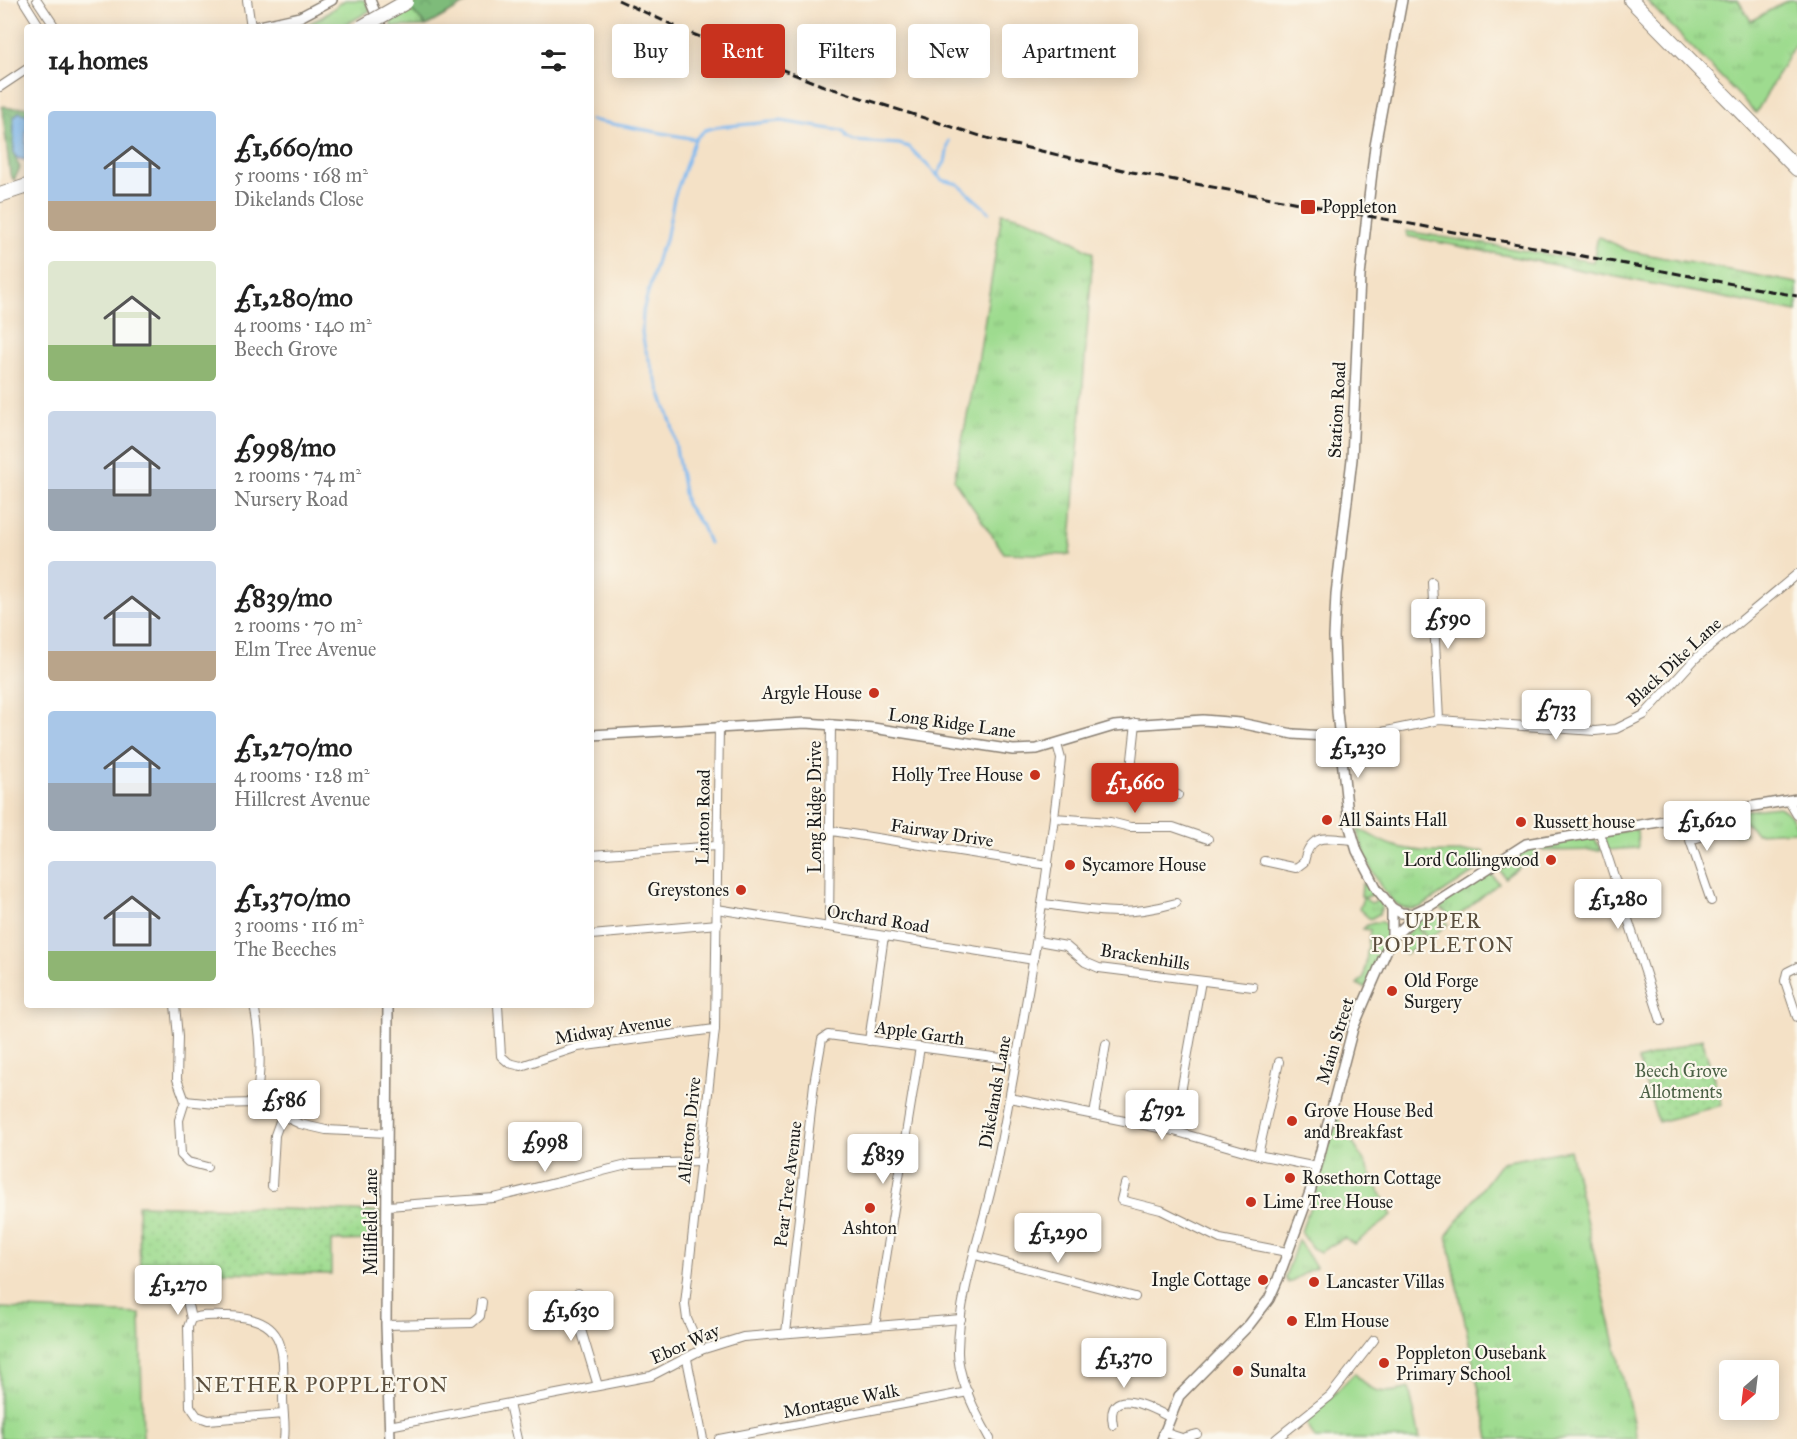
<!DOCTYPE html>
<html lang="en">
<head>
<meta charset="utf-8">
<style>
	:root { --surface:#fff; --page:#f2f2f2; --text:#222; --muted:#767676; --accent:#c8321e }
	body { margin:0; font-family:"IM FELL Great Primer",serif; background:var(--page); color:var(--text); height:100vh; display:flex; flex-direction:column; font-size:22px; white-space:nowrap }
	* { box-sizing:border-box; margin:0 }
	p { font-size:20px; color:var(--muted) }
	.icon { flex:none; width:33px; height:33px; fill:none; stroke:currentColor; stroke-width:2; stroke-linecap:round; stroke-linejoin:round }
	.map { position:relative; flex:1; overflow:hidden }
	.drawer { position:absolute; left:24px; top:24px; width:570px; height:984px; display:flex; flex-direction:column; background:var(--surface); border-radius:6px; box-shadow:0 3px 15px #0003 }
	.drawer>* { flex:none }
	.top-card { position:absolute; left:612px; top:24px; width:570px; height:54px; display:flex; gap:12px }
	.needle { width:39px; rotate:208deg }
	.tools { position:absolute; left:1719px; top:1360px; display:grid; gap:12px }
	.tools a { display:grid; place-items:center; width:60px; height:60px; border-radius:6px; background:var(--surface); box-shadow:0 3px 15px #0003; font-size:30px }
	.price { position:absolute; translate:-50% -51px; padding:0 14px; border-radius:6px; background:#fff; color:#222; font-size:20px; line-height:39px; filter:drop-shadow(0 2px 3px #0008) }
	.price::after { content:''; position:absolute; left:50%; top:36px; width:18px; height:14px; margin-left:-9px; background:inherit; clip-path:polygon(0 0,100% 0,50% 100%) }
	.price.on { background:var(--accent); color:#fff }
	ul { padding:0; list-style:none }
	li { display:flex; align-items:center; gap:18px; height:150px; padding:0 24px }
	li span { display:grid; place-items:center; flex:none; width:168px; height:120px; border-radius:6px; color:#555 }
	li>.icon { margin-inline-start:auto }
	span .icon { width:72px; height:72px; fill:#fffc; stroke-width:1 }
	li b { font-size:26px }
	h2 { display:flex; justify-content:space-between; align-items:center; height:72px; padding:0 24px; font-size:26px }
	.pill { padding:0 21px; border-radius:6px; background:var(--surface); box-shadow:0 3px 15px #0003; font-size:21px; line-height:54px }
	.pill.on { background:var(--accent); color:#fff }
	.map>svg:first-child { display:block }
	.grass { fill:url(#grass-tufts); stroke:#5d7c56; stroke-width:1.5 }
	.forest { fill:url(#forest-crowns); stroke:#4d6c4b; stroke-width:1.5 }
	.garden { fill:url(#garden-dots); stroke:#5d7c56; stroke-width:1.5 }
	.pitch { fill:#9edb8f; stroke:#5d7c56; stroke-width:1.5 }
	.water { fill:#7eb9f0; stroke:#4d6a86; stroke-width:1.5 }
	.lines { fill:none; stroke-linecap:round; stroke-linejoin:round }
	.stream { stroke:#7eb9f0; stroke-width:3 }
	.minor-casing { stroke:#887e71; stroke-width:10 }
	.tertiary-casing { stroke:#887e71; stroke-width:12 }
	.trunk-casing { stroke:#887e71; stroke-width:16 }
	.minor { stroke:#fff; stroke-width:8 }
	.tertiary { stroke:#fff; stroke-width:9 }
	.trunk { stroke:#fff; stroke-width:14 }
	.rail { stroke:#1c1c1c; stroke-width:3; stroke-dasharray:9 4.5; stroke-linecap:butt }
	.trunk-bridge-casing { stroke:#887e71; stroke-width:16; stroke-linecap:butt }
	.trunk-bridge { stroke:#fff; stroke-width:14 }
	.poi-dot { fill:#c8321e; stroke:#fbf7ec; stroke-width:2 }
	.labels { text-anchor:middle; dominant-baseline:central; stroke-width:4.5; stroke-linejoin:round; paint-order:stroke }
	.poi-label { font-size:18px; fill:#1c1c1c; stroke:#fbf7ec; text-anchor:start }
	.street-label { font-size:18px; fill:#1c1c1c; stroke:#fbf7ec }
	.park-label { font-size:18px; fill:#4a5f44; stroke:#fbf7ec }
	.quarter-label { font-size:21px; letter-spacing:1.5px; fill:#5a4e3d; stroke:#fbf7ec }
</style>
</head>
<body>
<div class="map">
<svg width="1797" height="1439" viewBox="0 0 1797 1439">
	<defs>
		<pattern id="grass-tufts" width="24" height="20" patternUnits="userSpaceOnUse" patternTransform="scale(1.5)"><rect width="24" height="20" fill="#9edb8f"/><path d="M3 7l-1-3M5 7V3M7 7l1-3M15 17l-1-3M17 17v-4M19 17l1-3" fill="none" stroke="#88bb7b"/></pattern>
		<pattern id="forest-crowns" width="20" height="18" patternUnits="userSpaceOnUse" patternTransform="scale(1.5)"><rect width="20" height="18" fill="#7ebb7a"/><path d="M2 6a3 3 0 1 1 6 0M12 15a3 3 0 1 1 6 0" fill="none" stroke="#6ca069"/></pattern>
		<pattern id="garden-dots" width="8" height="8" patternUnits="userSpaceOnUse" patternTransform="scale(1.5)"><rect width="8" height="8" fill="#9edb8f"/><path d="M2 2h.1M6 6h.1" fill="none" stroke="#88bb7b" stroke-width="1.8" stroke-linecap="round"/></pattern>
	</defs>
	<rect width="100%" height="100%" fill="#fbf7ec"/>
	<filter id="ink" filterUnits="userSpaceOnUse"><feTurbulence type="fractalNoise" baseFrequency=".0167" numOctaves="2"/><feDisplacementMap in="SourceGraphic" scale="12" xChannelSelector="R" yChannelSelector="G"/><feConvolveMatrix kernelMatrix="1 2 1 2 8 2 1 2 1" color-interpolation-filters="sRGB"/></filter>
	<filter id="wash" filterUnits="userSpaceOnUse"><feTurbulence type="fractalNoise" baseFrequency=".008" numOctaves="4" result="noise"/><feDisplacementMap in="SourceGraphic" scale="24" xChannelSelector="R" yChannelSelector="G"/><feGaussianBlur stdDeviation="1.35" result="paint"/><feColorMatrix in="noise" values="0 0 0 0 0 0 0 0 0 0 0 0 0 0 0 0 0 1.4 0 .05"/><feComposite in="paint" operator="in"/></filter>
	<g filter="url(#wash)">
		<rect width="100%" height="100%" fill="#f4e1c6"/>
		<g class="grass">
			<path d="M345 0H364L371 10 342 27H306V25L322 17Z"/>
			<path d="M1646 0H1738L1751 21 1788 0H1797V40L1756 113Z"/>
			<path d="M409 7 426 26 392 27 390 20Z"/>
			<path d="M1002 213C1033 217 1067 237 1093 253L1070 555 1004 553 954 480 978 362Z"/>
			<path d="M1406 231 1593 262 1598 236 1629 251 1797 283V312L1437 242 1407 236Z"/>
			<path d="M1779 807C1788 811 1797 821 1797 831L1756 833 1739 816 1741 811Z"/>
			<path d="M1732 812 1745 834H1713L1711 816Z"/>
			<path d="M1357 828C1368 833 1379 841 1391 845 1420 854 1453 853 1484 851L1479 869 1421 907C1387 921 1363 854 1357 828Z"/>
			<path d="M1637 829 1638 848 1608 850 1604 840 1607 834Z"/>
			<path d="M1593 837 1601 850 1543 851 1544 845Z"/>
			<path d="M1533 847 1537 848 1536 854 1505 878 1499 869 1501 864Z"/>
			<path d="M1486 874 1492 875 1499 883 1454 919 1440 908V904Z"/>
			<path d="M1362 884 1370 885 1374 894 1364 898 1371 903 1379 900 1382 906 1379 914 1370 919 1359 909 1363 898 1361 896Z"/>
			<path d="M1430 912 1448 924 1429 939 1415 923Z"/>
			<path d="M1381 921 1388 927V936L1365 988 1357 984 1364 977 1370 930 1363 929 1367 925Z"/>
			<path d="M1415 925 1426 941 1405 954 1400 941Z"/>
			<path d="M1336 1116 1363 1159 1392 1216 1354 1244 1344 1238 1320 1252 1312 1248 1301 1232 1322 1172Z"/>
			<path d="M1570 1150 1637 1439H1489L1447 1235 1502 1162Z"/>
			<path d="M1298 1240 1316 1267 1288 1283 1285 1278Z"/>
			<path d="M0 1308 140 1314 143 1439H0Z"/>
		</g>
		<g class="forest">
			<path d="M421 0H472L426 26 409 7Z"/>
			<path d="M5 106 8 108 27 107V115L19 112 14 117V154L20 168 14 180 10 174 2 107Z"/>
		</g>
		<g class="garden">
			<path d="M1702 1039 1722 1105 1658 1122 1638 1060Z"/>
			<path d="M138 1205 380 1212 378 1240 331 1241V1274L140 1271Z"/>
		</g>
		<path class="pitch" d="M1355 1373C1369 1394 1386 1395 1409 1388L1420 1439H1315L1306 1422Z"/>
		<path class="water" d="M19 112 27 115 25 160 17 158 14 154V117Z"/>
		<g class="lines">
			<g class="stream">
				<path d="M591 120 695 139 705 130 717 127 781 121 843 131 847 138 854 141 899 144 909 147 942 180 958 184 989 212"/>
				<path d="M695 139 674 198 666 240 659 253 643 311 642 333 645 348 672 425 686 504 702 526 709 543"/>
				<path d="M937 175 945 162 949 141"/>
			</g>
		</g>
	</g>
	<g filter="url(#ink)">
		<g class="lines">
			<defs>
				<g id="minor">
					<path d="M23 0 40 27"/>
					<path d="M37 0 55 27"/>
					<path d="M247 0 251 27"/>
					<path d="M0 87 27 69"/>
					<path d="M1432 582 1439 720"/>
					<path d="M1136 723 1129 787 1178 795"/>
					<path d="M1340 737H1358L1439 720 1595 731 1616 729 1644 715 1695 659 1797 574"/>
					<path d="M1788 800 1797 815"/>
					<path d="M1706 812 1707 835 1690 840 1711 901"/>
					<path d="M1054 818 1110 822 1130 827H1173L1208 839"/>
					<path d="M1599 830 1661 1021"/>
					<path d="M832 831 1048 865"/>
					<path d="M591 855 716 846"/>
					<path d="M1264 861 1296 868 1304 862C1310 831 1328 839 1353 840"/>
					<path d="M1044 904C1096 911 1123 918 1176 903"/>
					<path d="M717 909 1034 960"/>
					<path d="M829 926 831 724"/>
					<path d="M591 935 718 924"/>
					<path d="M1038 941 1066 946 1085 962 1099 968 1253 987"/>
					<path d="M1797 967 1787 972 1785 981 1797 1017"/>
					<path d="M175 1005 178 1037 177 1079 185 1101 179 1120 181 1155 188 1162 207 1167"/>
					<path d="M254 1005C260 1036 262 1073 255 1103"/>
					<path d="M498 1005 501 1056 509 1063 521 1066 578 1047 715 1029"/>
					<path d="M869 1041 884 936"/>
					<path d="M1010 1098 1174 1131 1258 1155 1317 1167"/>
					<path d="M185 1101 216 1104 255 1103 300 1124 326 1130 387 1133"/>
					<path d="M1094 1115 1106 1044"/>
					<path d="M1174 1131 1201 981"/>
					<path d="M1258 1155 1279 1062"/>
					<path d="M1125 1184 1121 1200 1161 1210 1220 1239 1287 1252"/>
					<path d="M272 1186 275 1135 282 1116"/>
					<path d="M388 1206 494 1198 631 1164 701 1162"/>
					<path d="M975 1255 1135 1297"/>
					<path d="M578 1293 579 1323 598 1386"/>
					<path d="M188 1305 191 1319"/>
					<path d="M386 1325 472 1323 480 1316 482 1302"/>
					<path d="M875 1326 920 1047"/>
					<path d="M786 1333 814 1084 822 1039 828 1035 1016 1060"/>
					<path d="M701 1350 687 1319 685 1304 715 1029 719 726"/>
					<path d="M687 1359 703 1439"/>
					<path d="M509 1404 517 1439"/>
					<path d="M283 1414 208 1420 197 1416 190 1406 188 1327 191 1319C202 1314 215 1316 227 1316 287 1317 284 1349 283 1398 283 1411 286 1426 284 1439"/>
					<path d="M1113 1425C1105 1384 1150 1407 1169 1417"/>
					<path d="M389 1426 651 1376 701 1350 743 1337 961 1319"/>
					<path d="M1163 1432 1185 1439"/>
					<path d="M1186 1437 1197 1434"/>
					<path d="M719 1439 968 1392"/>
					<path d="M990 1439C977 1416 957 1376 958 1350 959 1287 985 1224 997 1163 1023 1029 1046 895 1061 759L1057 744"/>
					<path d="M1276 1439 1330 1396 1374 1340"/>
				</g>
				<g id="tertiary">
					<path d="M370 0 381 27"/>
					<path d="M1402 0 1375 146 1360 276 1352 459 1336 594 1334 637 1337 712 1349 824 1357 851 1377 889 1392 908 1401 913 1412 914 1431 905 1526 844 1797 799"/>
					<path d="M255 27 300 17 332 0"/>
					<path d="M591 735 806 723 873 728 1013 750 1037 749 1114 726 1203 720 1240 723 1293 734 1340 737"/>
					<path d="M1392 938 1419 913"/>
					<path d="M388 1005 386 1325 390 1439"/>
					<path d="M1162 1439 1179 1396 1249 1325 1269 1299 1278 1279 1310 1192 1353 1028 1392 938V908"/>
				</g>
				<g id="trunk">
					<path d="M1631 0 1797 169"/>
					<path d="M0 195 27 186"/>
				</g>
			</defs>
			<use href="#minor" class="minor-casing"/>
			<use href="#tertiary" class="tertiary-casing"/>
			<use href="#trunk" class="trunk-casing"/>
			<use href="#minor" class="minor"/>
			<use href="#tertiary" class="tertiary"/>
			<use href="#trunk" class="trunk"/>
			<path class="rail" d="M618 0 690 33 821 85 993 140 1132 172 1797 296"/>
			<defs>
				<path id="trunk-bridge" d="M362 27 406 2"/>
			</defs>
			<use href="#trunk-bridge" class="trunk-bridge-casing"/>
			<use href="#trunk-bridge" class="trunk-bridge"/>
		</g>
	</g>
	<g class="poi-dot">
		<rect x="1300" y="199" width="16" height="16" rx="3"/>
		<circle cx="874" cy="693" r="6"/>
		<circle cx="1035" cy="775" r="6"/>
		<circle cx="1327" cy="820" r="6"/>
		<circle cx="1521" cy="822" r="6"/>
		<circle cx="1551" cy="860" r="6"/>
		<circle cx="1070" cy="865" r="6"/>
		<circle cx="741" cy="890" r="6"/>
		<circle cx="1392" cy="991" r="6"/>
		<circle cx="1292" cy="1121" r="6"/>
		<circle cx="1290" cy="1178" r="6"/>
		<circle cx="1251" cy="1202" r="6"/>
		<circle cx="870" cy="1208" r="6"/>
		<circle cx="1263" cy="1280" r="6"/>
		<circle cx="1314" cy="1282" r="6"/>
		<circle cx="1292" cy="1321" r="6"/>
		<circle cx="1384" cy="1363" r="6"/>
		<circle cx="1238" cy="1371" r="6"/>
	</g>
	<g class="labels">
		<g class="poi-label">
			<text x="1322" y="207">Poppleton</text>
			<text x="862" y="693" text-anchor="end">Argyle House</text>
			<text x="1023" y="775" text-anchor="end">Holly Tree House</text>
			<text x="1339" y="820">All Saints Hall</text>
			<text x="1533" y="822">Russett house</text>
			<text x="1539" y="860" text-anchor="end">Lord Collingwood</text>
			<text x="1082" y="865">Sycamore House</text>
			<text x="729" y="890" text-anchor="end">Greystones</text>
			<text x="1404" y="981">Old Forge<tspan x="1404" dy="21">Surgery</tspan></text>
			<text x="1304" y="1111">Grove House Bed<tspan x="1304" dy="21">and Breakfast</tspan></text>
			<text x="1302" y="1178">Rosethorn Cottage</text>
			<text x="1263" y="1202">Lime Tree House</text>
			<text x="870" y="1228" text-anchor="middle">Ashton</text>
			<text x="1251" y="1280" text-anchor="end">Ingle Cottage</text>
			<text x="1326" y="1282">Lancaster Villas</text>
			<text x="1304" y="1321">Elm House</text>
			<text x="1396" y="1353">Poppleton Ousebank<tspan x="1396" dy="21">Primary School</tspan></text>
			<text x="1250" y="1371">Sunalta</text>
		</g>
		<g class="street-label">
			<text transform="translate(1337 410) rotate(-87)">Station Road</text>
			<text transform="translate(1674 662) rotate(-43)">Black Dike Lane</text>
			<text transform="translate(952 723) rotate(8)">Long Ridge Lane</text>
			<text transform="translate(815 807) rotate(-90)">Long Ridge Drive</text>
			<text transform="translate(703 817) rotate(-89)">Linton Road</text>
			<text transform="translate(942 833) rotate(9)">Fairway Drive</text>
			<text transform="translate(878 919) rotate(9)">Orchard Road</text>
			<text transform="translate(1145 957) rotate(9)">Brackenhills</text>
			<text transform="translate(613 1029) rotate(-9)">Midway Avenue</text>
			<text transform="translate(920 1033) rotate(8)">Apple Garth</text>
			<text transform="translate(1335 1041) rotate(-73)">Main Street</text>
			<text transform="translate(995 1092) rotate(-80)">Dikelands Lane</text>
			<text transform="translate(689 1130) rotate(-84)">Allerton Drive</text>
			<text transform="translate(788 1184) rotate(-83)">Pear Tree Avenue</text>
			<text transform="translate(371 1222) rotate(-90)">Millfield Lane</text>
			<text transform="translate(685 1344) rotate(-24)">Ebor Way</text>
			<text transform="translate(841 1401) rotate(-11)">Montague Walk</text>
		</g>
		<g class="park-label">
			<text x="1681" y="1071">Beech Grove<tspan x="1681" dy="21">Allotments</tspan></text>
		</g>
		<g class="quarter-label">
			<text x="1443" y="921">UPPER<tspan x="1443" dy="24">POPPLETON</tspan></text>
			<text x="322" y="1385">NETHER POPPLETON</text>
		</g>
	</g>
</svg>
<div class="tools">
<a><svg class="needle" viewBox="-14 -14 28 28"><path d="M0-13l5 13h-10z" fill="#e53935"/><path d="M0 13l5-13h-10z" fill="#767676"/></svg></a>
</div>
<b class="price" style="left:1448px;top:650px">£590</b>
<b class="price" style="left:1556px;top:741px">£733</b>
<b class="price" style="left:1358px;top:779px">£1,230</b>
<b class="price on" style="left:1135px;top:814px">£1,660</b>
<b class="price" style="left:1707px;top:852px">£1,620</b>
<b class="price" style="left:1618px;top:930px">£1,280</b>
<b class="price" style="left:284px;top:1131px">£586</b>
<b class="price" style="left:1162px;top:1141px">£792</b>
<b class="price" style="left:545px;top:1173px">£998</b>
<b class="price" style="left:883px;top:1185px">£839</b>
<b class="price" style="left:1058px;top:1264px">£1,290</b>
<b class="price" style="left:178px;top:1316px">£1,270</b>
<b class="price" style="left:571px;top:1342px">£1,630</b>
<b class="price" style="left:1124px;top:1389px">£1,370</b>
<div class="top-card">
<a class="pill">Buy</a>
<a class="pill on">Rent</a>
<a class="pill">Filters</a>
<a class="pill">New</a>
<a class="pill">Apartment</a>
</div>
<section class="drawer">
<h2>14 homes<svg class="icon" aria-label="filters" viewBox="0 0 24 24"><path d="M4 7h16M4 17h16"/><circle cx="9" cy="7" r="2"/><circle cx="15" cy="17" r="2"/></svg></h2>
<ul>
<li><span style="background:linear-gradient(#a9c7e8 75%,#b9a48a 0)"><svg class="icon" aria-label="home" viewBox="0 0 24 24"><path d="M3 11l9-7 9 7M6 9v11h12V9"/></svg></span><div><b>£1,660/mo</b><p>5 rooms · 168 m²</p><p>Dikelands Close</p></div></li>
<li><span style="background:linear-gradient(#dfe7d0 70%,#8fb573 0)"><svg class="icon" aria-label="home" viewBox="0 0 24 24"><path d="M3 11l9-7 9 7M6 9v11h12V9"/></svg></span><div><b>£1,280/mo</b><p>4 rooms · 140 m²</p><p>Beech Grove</p></div></li>
<li><span style="background:linear-gradient(#c9d6e8 65%,#9aa5b1 0)"><svg class="icon" aria-label="home" viewBox="0 0 24 24"><path d="M3 11l9-7 9 7M6 9v11h12V9"/></svg></span><div><b>£998/mo</b><p>2 rooms · 74 m²</p><p>Nursery Road</p></div></li>
<li><span style="background:linear-gradient(#c9d6e8 75%,#b9a48a 0)"><svg class="icon" aria-label="home" viewBox="0 0 24 24"><path d="M3 11l9-7 9 7M6 9v11h12V9"/></svg></span><div><b>£839/mo</b><p>2 rooms · 70 m²</p><p>Elm Tree Avenue</p></div></li>
<li><span style="background:linear-gradient(#a9c7e8 60%,#9aa5b1 0)"><svg class="icon" aria-label="home" viewBox="0 0 24 24"><path d="M3 11l9-7 9 7M6 9v11h12V9"/></svg></span><div><b>£1,270/mo</b><p>4 rooms · 128 m²</p><p>Hillcrest Avenue</p></div></li>
<li><span style="background:linear-gradient(#c9d6e8 75%,#8fb573 0)"><svg class="icon" aria-label="home" viewBox="0 0 24 24"><path d="M3 11l9-7 9 7M6 9v11h12V9"/></svg></span><div><b>£1,370/mo</b><p>3 rooms · 116 m²</p><p>The Beeches</p></div></li>
</ul>
</section>
</div>
</body>
</html>
